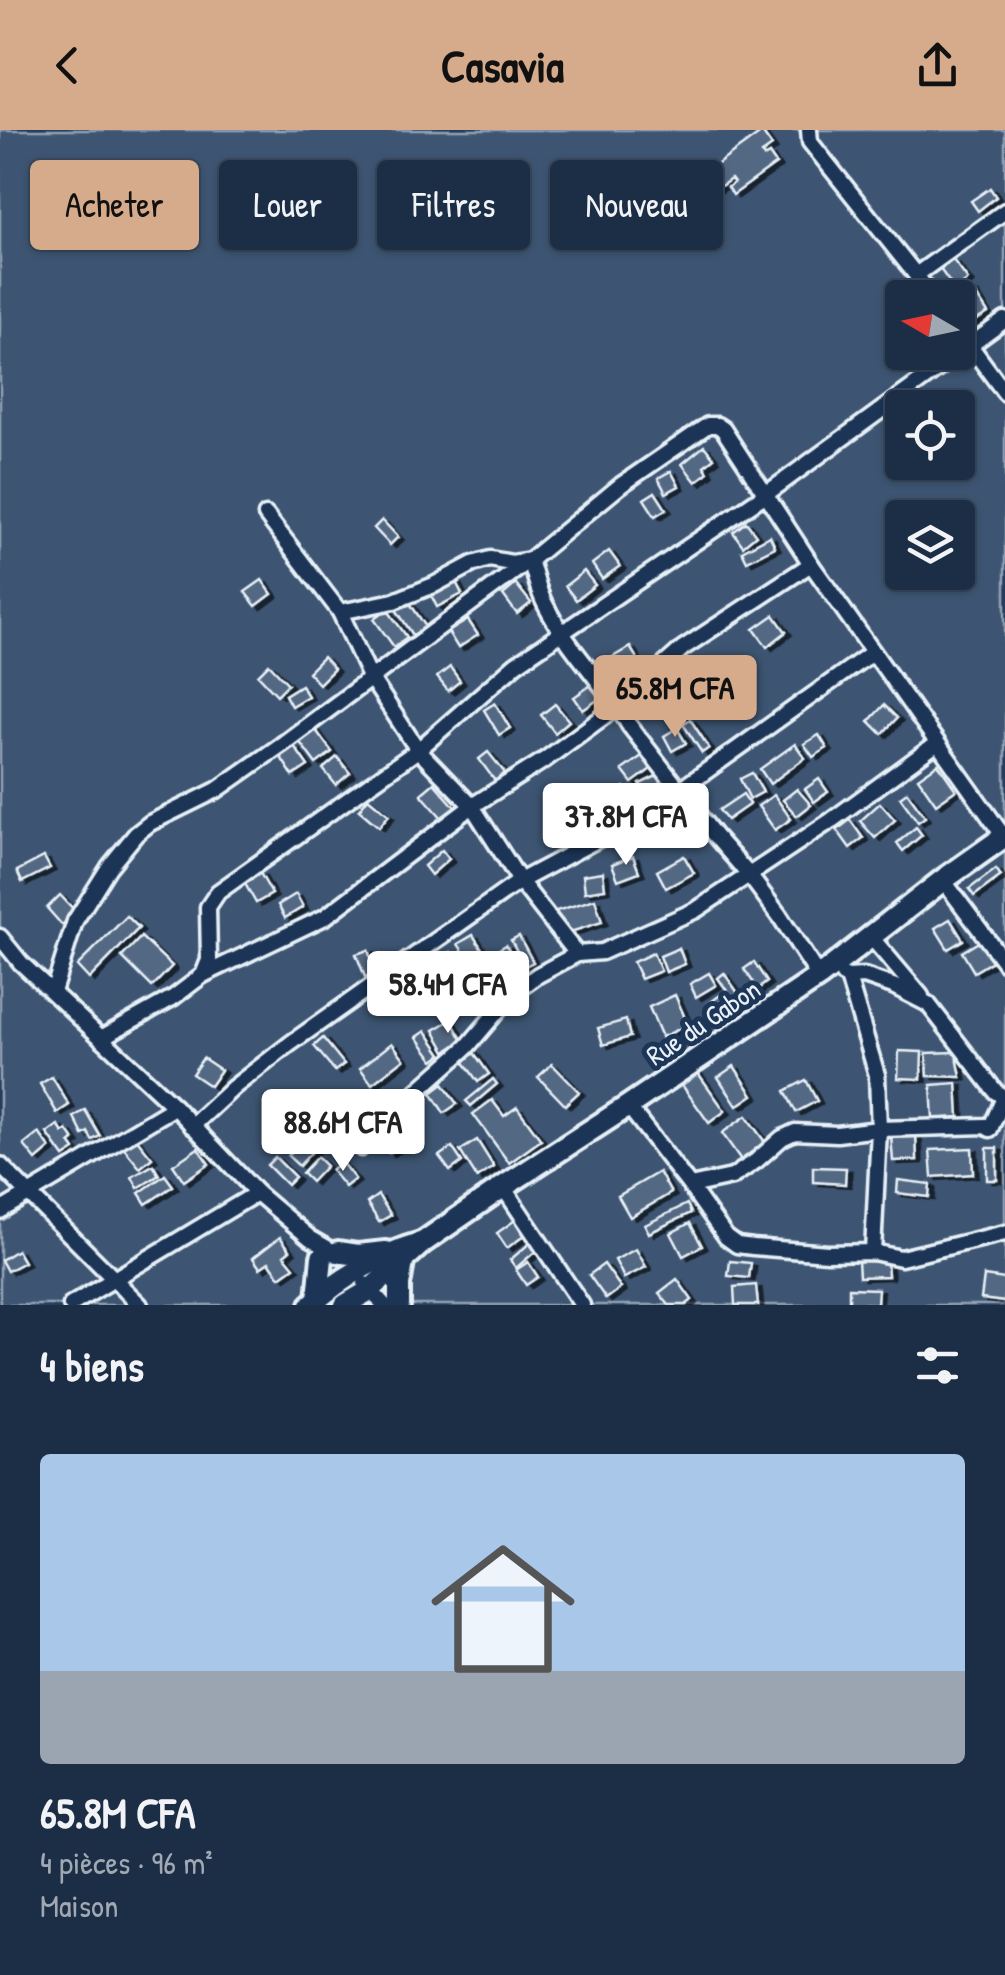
<!DOCTYPE html>
<html lang="fr">
<head>
<meta charset="utf-8">
<style>
	:root { --surface:#1c2e46; --page:#293a51; --text:#f1f3f6; --muted:#a0a8b3; --line:#3a4a5f; --accent:#d6ab8b }
	body { margin:0; font-family:"Patrick Hand",sans-serif; background:var(--page); color:var(--text); height:100vh; display:flex; flex-direction:column; font-size:38px; white-space:nowrap }
	* { box-sizing:border-box; margin:0 }
	p { font-size:32px; color:var(--muted) }
	.icon { flex:none; width:55px; height:55px; fill:none; stroke:currentColor; stroke-width:2; stroke-linecap:round; stroke-linejoin:round }
	.map { position:relative; height:1175px; overflow:hidden }
	.panel { display:flex; flex-direction:column; background:var(--surface); flex:1 }
	.panel>* { flex:none }
	.banner { position:absolute; left:30px; top:30px; width:945px; height:90px; display:flex; gap:20px }
	.needle { width:65px; rotate:279deg }
	.tools { position:absolute; left:885px; top:150px; display:grid; gap:20px }
	.tools a { display:grid; place-items:center; width:90px; height:90px; border-radius:10px; background:var(--surface); box-shadow:0 2px 8px #0004,0 0 0 2px var(--line); font-size:50px }
	.price { position:absolute; translate:-50% -85px; padding:0 22px; border-radius:10px; background:#fff; color:#222; font-size:32px; line-height:65px; filter:drop-shadow(0 2px 5px #0008) }
	.price::after { content:''; position:absolute; left:50%; top:60px; width:30px; height:22px; margin-left:-15px; background:inherit; clip-path:polygon(0 0,100% 0,50% 100%) }
	.price.current { background:var(--accent); color:#111 }
	ul { padding:0; list-style:none }
	li { display:grid; align-content:center; gap:20px; height:530px; padding:0 40px }
	li+li { border-top:2px solid var(--line) }
	li span { display:grid; place-items:center; height:310px; border-radius:10px; color:#555 }
	li>.icon { margin-inline-start:auto }
	span .icon { width:180px; height:180px; fill:#fffc; stroke-width:1 }
	li b { font-size:42px }
	h2 { display:flex; justify-content:space-between; align-items:center; height:120px; padding:0 40px; font-size:42px }
	.pill { padding:0 35px; border-radius:10px; background:var(--surface); box-shadow:0 2px 8px #0004,0 0 0 2px var(--line); font-size:35px; line-height:90px }
	.pill.current { background:var(--accent); color:#111 }
	header { display:flex; justify-content:space-between; align-items:center; height:130px; padding:0 40px; background:var(--accent); color:#111; font-size:45px; font-weight:700 }
	.map>svg:first-child { display:block }
	.green { fill:#3e5472; stroke:#93a2b5; stroke-width:2.5; fill-rule:evenodd }
	.building { fill:#536782; stroke:#e8f1f8; stroke-width:2.5; filter:url(#shadow) }
	.lines { fill:none; stroke-linecap:round; stroke-linejoin:round }
	.minor-casing { stroke:#e8f1f8; stroke-width:21 }
	.highway-casing { stroke:#e8f1f8; stroke-width:28 }
	.minor { stroke:#1d3557; stroke-width:14 }
	.highway { stroke:#1d3557; stroke-width:20 }
	.labels { text-anchor:middle; dominant-baseline:central; stroke-width:10; stroke-linejoin:round; paint-order:stroke }
	.street-label { font-size:28px; fill:#e8f1f8; stroke:#1d3557 }
</style>
</head>
<body>
<header><svg class="icon" aria-label="back" viewBox="0 0 24 24"><path d="M15 5l-7 7 7 7"/></svg>Casavia<svg class="icon" aria-label="share" viewBox="0 0 24 24"><path d="M12 15V3M7 8l5-5 5 5M5 13v7h14v-7"/></svg></header>
<div class="map">
<svg width="1005" height="1175" viewBox="0 0 1005 1175">
	<defs>
		<filter id="shadow"><feDropShadow dx="5.5" dy="3" stdDeviation="0" flood-color="#0009"/></filter>
	</defs>
	<rect width="100%" height="100%" fill="#253d5d"/>
	<filter id="ink" filterUnits="userSpaceOnUse"><feTurbulence type="fractalNoise" baseFrequency=".01" numOctaves="2"/><feDisplacementMap in="SourceGraphic" scale="20" xChannelSelector="R" yChannelSelector="G"/><feConvolveMatrix kernelMatrix="1 2 1 2 8 2 1 2 1" color-interpolation-filters="sRGB"/></filter>
	<g filter="url(#ink)">
		<path class="green" d="M0 0H1005V1175H0ZM902 168H958V222H902ZM902 278H958V332H902ZM902 388H958V442H902Z"/>
		<g class="building">
			<path d="M762 2 772 16 761 24 764 27 769 24 776 34 733 65 728 57 734 53 731 49 715 60 704 44Z"/>
			<path d="M990 58 996 67 978 81 971 71Z"/>
			<path d="M953 130 968 150 955 160 940 139Z"/>
			<path d="M973 160 988 183 970 194 958 175V170Z"/>
			<path d="M704 316 714 328 704 336 708 342 696 352 682 334Z"/>
			<path d="M671 341 679 356 666 363 658 348Z"/>
			<path d="M655 362 666 379 655 386 644 369Z"/>
			<path d="M382 390 398 407 390 415 374 398Z"/>
			<path d="M746 392 756 405 743 416 733 402Z"/>
			<path d="M770 406 775 417 747 431 742 421Z"/>
			<path d="M609 421 620 436 602 449 592 434Z"/>
			<path d="M584 441 595 455 576 470 565 456Z"/>
			<path d="M262 450 272 464 256 476 245 462Z"/>
			<path d="M455 450 462 464 437 477 430 463Z"/>
			<path d="M516 454 531 473 517 484 503 465Z"/>
			<path d="M407 469 426 497 413 505 395 478Z"/>
			<path d="M387 479 407 507 394 517 374 489Z"/>
			<path d="M774 485 786 502 767 517 754 499Z"/>
			<path d="M468 490 478 505 458 518 448 502Z"/>
			<path d="M630 517 638 530 621 541 613 527Z"/>
			<path d="M323 527 334 539 319 554 308 542Z"/>
			<path d="M269 534 288 554 277 565 258 545Z"/>
			<path d="M450 537 460 551 448 561 437 547Z"/>
			<path d="M594 553 603 566 583 580 574 567Z"/>
			<path d="M301 555 308 566 291 576 285 565Z"/>
			<path d="M668 560 685 584 672 594 655 570Z"/>
			<path d="M495 573 510 598 499 605 484 580Z"/>
			<path d="M555 574 569 591 555 603 541 585Z"/>
			<path d="M884 575 897 588 882 604 869 591Z"/>
			<path d="M690 589 709 618 702 623 683 594Z"/>
			<path d="M677 598 686 613 672 621 664 606Z"/>
			<path d="M315 599 332 622 316 634 299 611Z"/>
			<path d="M819 605 827 618 813 627 804 614Z"/>
			<path d="M795 614 805 628 770 654 760 639Z"/>
			<path d="M294 616 308 636 293 646 280 626Z"/>
			<path d="M488 622 505 643 495 651 479 629Z"/>
			<path d="M642 626 651 639 632 653 622 640Z"/>
			<path d="M337 627 350 643 336 655 323 639Z"/>
			<path d="M938 634 956 660 936 674 918 648Z"/>
			<path d="M663 643 669 654 646 666 640 654Z"/>
			<path d="M752 643 763 662 750 669 740 649Z"/>
			<path d="M819 649 828 662 814 672 805 659Z"/>
			<path d="M434 653 456 678 443 689 421 664Z"/>
			<path d="M624 657 638 672 624 685 610 669Z"/>
			<path d="M584 659 593 675 580 683 570 668Z"/>
			<path d="M797 659 811 675 797 686 783 670Z"/>
			<path d="M907 662 925 687 918 692 900 667Z"/>
			<path d="M743 664 750 674 727 690 719 680Z"/>
			<path d="M774 665 791 689 775 700 758 676Z"/>
			<path d="M368 668 389 685 379 697 359 680Z"/>
			<path d="M880 673 895 690 875 708 860 691Z"/>
			<path d="M850 690 863 708 850 718 837 700Z"/>
			<path d="M916 697 922 705 903 721 897 713Z"/>
			<path d="M442 720 449 729 431 745 424 736Z"/>
			<path d="M633 726 639 742 618 750 612 734Z"/>
			<path d="M684 726 694 743 666 758 657 741Z"/>
			<path d="M44 727 50 738 22 752 17 741Z"/>
			<path d="M996 739 1001 746 974 766 969 759Z"/>
			<path d="M603 742 605 759 585 762 583 745Z"/>
			<path d="M260 743 272 764 256 773 244 752Z"/>
			<path d="M296 764 303 777 285 788 278 775Z"/>
			<path d="M60 765 76 782 62 795 47 778Z"/>
			<path d="M595 769 602 792 564 804 556 781Z"/>
			<path d="M127 786 139 798 89 849 77 836Z"/>
			<path d="M950 789 963 810 948 819 935 798Z"/>
			<path d="M473 805 484 822 469 831 458 814Z"/>
			<path d="M519 806 533 832 525 836 511 810Z"/>
			<path d="M141 807 172 836 152 857 122 827Z"/>
			<path d="M982 810 994 830 974 842 962 822Z"/>
			<path d="M506 815 521 839 512 845 496 821Z"/>
			<path d="M679 818 685 834 666 842 660 826Z"/>
			<path d="M368 820 376 843 365 847 356 824Z"/>
			<path d="M451 822 466 841 455 850 440 831Z"/>
			<path d="M653 823 661 841 641 849 633 832Z"/>
			<path d="M488 827 498 840 481 854 471 840Z"/>
			<path d="M754 832 767 852 758 859 744 839Z"/>
			<path d="M709 843 716 855 696 867 690 854Z"/>
			<path d="M724 843 745 873 739 877 718 848Z"/>
			<path d="M425 851 429 867 408 872 404 856Z"/>
			<path d="M723 863 732 877 717 887 708 874Z"/>
			<path d="M675 865 688 895 662 907 649 877Z"/>
			<path d="M451 890 463 911 446 921 434 900Z"/>
			<path d="M626 890 630 907 603 915 598 898Z"/>
			<path d="M426 901 442 924 434 930 417 907Z"/>
			<path d="M323 908 344 934 335 941 314 916Z"/>
			<path d="M392 913 404 929 372 954 360 938Z"/>
			<path d="M472 920 489 944 478 952 461 928Z"/>
			<path d="M899 921 922 922 921 949 898 948Z"/>
			<path d="M956 922 961 947 928 946 926 923Z"/>
			<path d="M203 928 221 940 210 956 192 944Z"/>
			<path d="M552 934 579 962 565 975 538 947Z"/>
			<path d="M693 936 725 981 709 993 677 948Z"/>
			<path d="M734 936 753 965 737 976 718 947Z"/>
			<path d="M52 947 69 975 57 983 40 954Z"/>
			<path d="M493 949 497 954 471 976 466 971Z"/>
			<path d="M806 950 817 971 796 982 785 961Z"/>
			<path d="M957 953 959 987 933 989 931 955Z"/>
			<path d="M443 954 457 974 444 983 431 963Z"/>
			<path d="M492 970 504 986 517 977 541 1010 509 1033 473 984Z"/>
			<path d="M373 972 384 986 371 996 361 982Z"/>
			<path d="M85 980 100 1006 92 1010 88 1002 83 1005 74 987Z"/>
			<path d="M746 986 765 1012 741 1030 722 1003Z"/>
			<path d="M324 987 334 997 299 1036 288 1026Z"/>
			<path d="M58 995 63 1003 67 1000 74 1010 70 1013 75 1020 64 1027 47 1003Z"/>
			<path d="M394 1001 402 1015 389 1023 381 1009Z"/>
			<path d="M39 1003 50 1018 36 1030 24 1015Z"/>
			<path d="M916 1004 917 1030 893 1031 891 1006Z"/>
			<path d="M135 1007 152 1028 140 1038 123 1017Z"/>
			<path d="M477 1010 494 1037 477 1048 460 1021Z"/>
			<path d="M452 1017 462 1032 450 1041 439 1026Z"/>
			<path d="M198 1018 209 1034 184 1051 173 1035Z"/>
			<path d="M972 1018 973 1044 932 1047 930 1020Z"/>
			<rect x="987" y="1018" width="10" height="32"/>
			<path d="M275 1027 295 1047 287 1055 267 1035Z"/>
			<path d="M317 1027 326 1036 311 1052 302 1043Z"/>
			<path d="M341 1032 355 1049 345 1057 331 1040Z"/>
			<path d="M153 1035 159 1045 138 1058 132 1047Z"/>
			<path d="M813 1037 846 1038 845 1054 813 1052Z"/>
			<path d="M659 1042 671 1063 630 1087 618 1066Z"/>
			<path d="M165 1045 173 1056 146 1074 139 1063Z"/>
			<path d="M898 1050 930 1054 929 1067 897 1063Z"/>
			<path d="M378 1065 391 1085 379 1092 367 1073Z"/>
			<path d="M687 1074 691 1083 649 1103 645 1095Z"/>
			<path d="M518 1088 528 1103 507 1118 497 1103Z"/>
			<path d="M690 1093 702 1116 683 1126 671 1103Z"/>
			<path d="M280 1107 290 1120 284 1125 294 1137 280 1147 269 1132 260 1138 253 1128Z"/>
			<path d="M531 1112 537 1120 516 1138 510 1130Z"/>
			<path d="M636 1119 646 1137 624 1148 615 1130Z"/>
			<path d="M17 1120 24 1132 7 1141 1 1130Z"/>
			<path d="M887 1128 888 1146 859 1147 858 1130Z"/>
			<path d="M730 1131 751 1133 749 1148 728 1146Z"/>
			<path d="M528 1132 538 1147 526 1155 516 1140Z"/>
			<path d="M604 1134 621 1158 606 1169 589 1145Z"/>
			<path d="M984 1146 1005 1149V1172L981 1169Z"/>
			<path d="M677 1149 692 1170 686 1175H669L659 1163Z"/>
			<path d="M756 1155 758 1175H735L734 1157Z"/>
			<path d="M849 1158 878 1159 877 1174 849 1173Z"/>
		</g>
		<g class="lines">
			<defs>
				<g id="minor">
					<path d="M809 0 810 12 916 145"/>
					<path d="M933 168 916 145 1005 81"/>
					<path d="M958 199 1005 263"/>
					<path d="M266 385 340 482 370 547 418 620 472 676 520 751 577 824"/>
					<path d="M340 482 394 471 434 455 473 434 490 429 512 433 530 430C535 445 538 462 546 476 568 519 604 553 629 595L715 706 749 745 779 785 819 847"/>
					<path d="M943 750 1005 833"/>
					<path d="M0 807 21 833 175 977 257 1063 310 1108 341 1126"/>
					<path d="M871 807 921 866"/>
					<path d="M203 845 325 787 472 676 546 629 618 576 683 518 811 434"/>
					<path d="M843 845 848 847 864 846 893 856 928 874 996 962 1005 968"/>
					<path d="M848 847 877 945 879 999 873 1122"/>
					<path d="M53 862 75 791 109 737 136 704 150 693 217 660 281 615 530 430 621 355 708 295H717L723 299 811 434 1004 707"/>
					<path d="M101 908 174 867 203 845 209 830 208 777 218 762 418 620 516 534 766 364 1005 190"/>
					<path d="M628 976 690 1056 732 1047 756 1031 782 1008 795 1002 837 1004 879 999 986 996 990 999 1004 968"/>
					<path d="M192 996 234 957 291 913 520 751 649 682 873 522"/>
					<path d="M361 1018 413 965 467 917 512 864 538 845 577 824 602 822 696 780 832 690 936 614"/>
					<path d="M0 1035 140 1175"/>
					<path d="M690 1056 726 1107 737 1115 753 1117 828 1123 873 1122 901 1128 1005 1103"/>
					<path d="M503 1057 582 1175"/>
					<path d="M0 1081 175 977"/>
					<path d="M365 1154 384 1175"/>
					<path d="M71 1175 257 1063"/>
				</g>
				<g id="highway">
					<path d="M338 1122 358 1125 386 1122"/>
					<path d="M318 1169 322 1127"/>
					<path d="M311 1175C342 1147 381 1124 421 1113"/>
					<path d="M345 1175 370 1160 422 1113 503 1057 628 976 819 847 943 750 1005 706"/>
					<path d="M399 1175V1155L403 1132"/>
				</g>
			</defs>
			<use href="#minor" class="minor-casing"/>
			<use href="#highway" class="highway-casing"/>
			<use href="#minor" class="minor"/>
			<use href="#highway" class="highway"/>
		</g>
	</g>
	<g class="labels">
		<g class="street-label">
			<text transform="translate(703 892) rotate(-34)">Rue du Gabon</text>
		</g>
	</g>
</svg>
<div class="tools">
<a><svg class="needle" viewBox="-14 -14 28 28"><path d="M0-13l5 13h-10z" fill="#e53935"/><path d="M0 13l5-13h-10z" fill="#a0a8b3"/></svg></a>
<a><svg class="icon" aria-label="locate" viewBox="0 0 24 24"><circle cx="12" cy="12" r="6"/><path d="M12 2v4M12 18v4M2 12h4M18 12h4"/></svg></a>
<a><svg class="icon" aria-label="layers" viewBox="0 0 24 24"><path d="M12 4l9 5-9 5-9-5zM3 14l9 5 9-5"/></svg></a>
</div>
<b class="price current" style="left:675px;top:610px">65.8M CFA</b>
<b class="price" style="left:626px;top:738px">37.8M CFA</b>
<b class="price" style="left:448px;top:906px">58.4M CFA</b>
<b class="price" style="left:343px;top:1044px">88.6M CFA</b>
<div class="banner">
<a class="pill current">Acheter</a>
<a class="pill">Louer</a>
<a class="pill">Filtres</a>
<a class="pill">Nouveau</a>
</div>
</div>
<section class="panel">
<h2>4 biens<svg class="icon" aria-label="filters" viewBox="0 0 24 24"><path d="M4 7h16M4 17h16"/><circle cx="9" cy="7" r="2"/><circle cx="15" cy="17" r="2"/></svg></h2>
<ul>
<li><span style="background:linear-gradient(#a9c7e8 70%,#9aa5b1 0)"><svg class="icon" aria-label="home" viewBox="0 0 24 24"><path d="M3 11l9-7 9 7M6 9v11h12V9"/></svg></span><div><b>65.8M CFA</b><p>4 pièces · 96 m²</p><p>Maison</p></div></li>
</ul>
</section>
</body>
</html>
